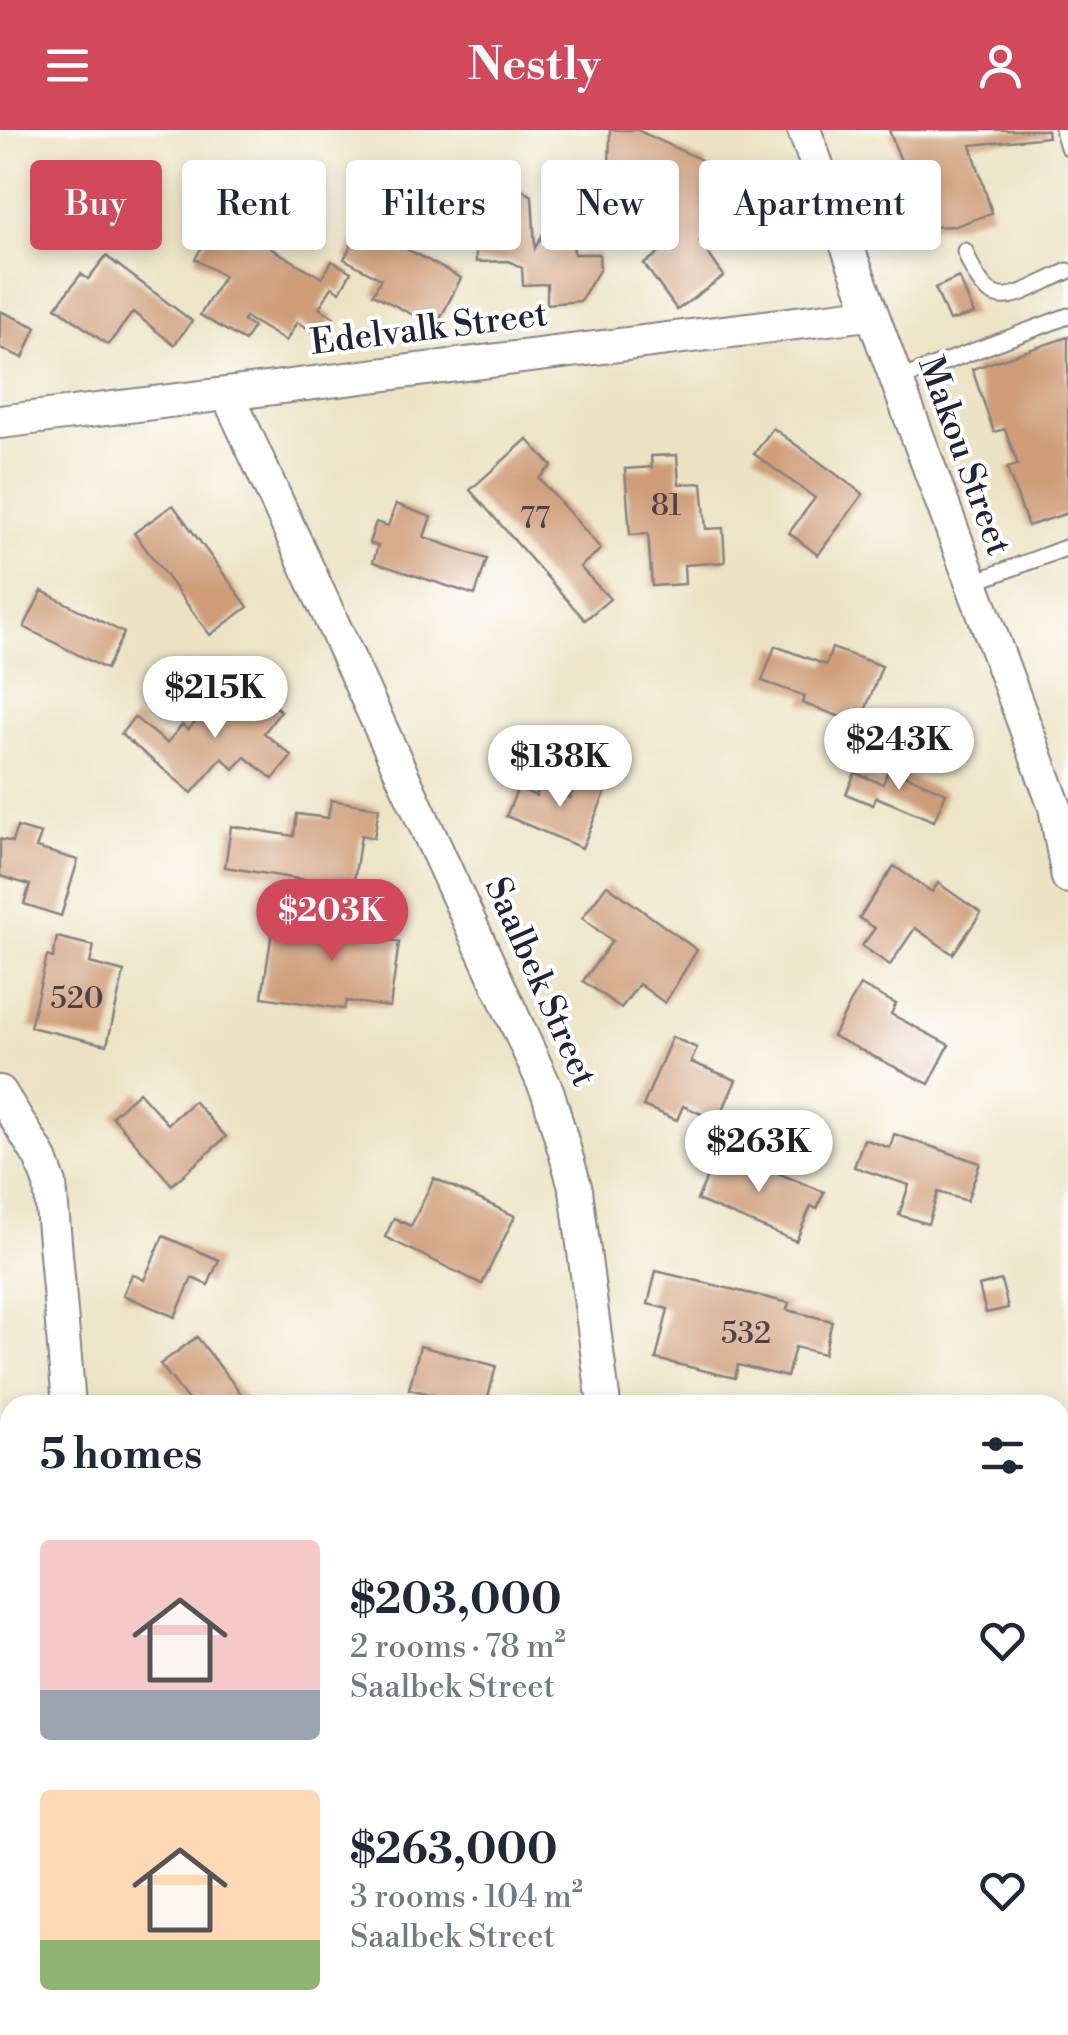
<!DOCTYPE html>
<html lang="en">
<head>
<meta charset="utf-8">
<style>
	:root { --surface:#fff; --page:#f6f6f7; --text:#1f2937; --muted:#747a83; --accent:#d1495b }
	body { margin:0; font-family:"Libre Bodoni",serif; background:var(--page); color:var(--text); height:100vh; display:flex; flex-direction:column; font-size:38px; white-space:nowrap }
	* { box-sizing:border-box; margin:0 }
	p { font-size:32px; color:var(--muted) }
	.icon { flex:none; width:55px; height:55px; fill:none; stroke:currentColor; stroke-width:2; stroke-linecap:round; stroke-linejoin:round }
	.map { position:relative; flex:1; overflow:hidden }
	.panel { position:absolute; left:0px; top:1265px; width:1070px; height:640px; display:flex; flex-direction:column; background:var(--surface); border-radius:30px 30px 0 0; box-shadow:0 5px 15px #0003 }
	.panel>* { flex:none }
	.banner { position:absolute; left:30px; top:30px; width:1010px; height:90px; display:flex; gap:20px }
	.price { position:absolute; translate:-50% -85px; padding:0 22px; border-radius:35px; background:#fff; color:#222; font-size:32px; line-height:65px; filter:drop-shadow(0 2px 5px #0008) }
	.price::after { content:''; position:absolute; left:50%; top:60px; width:30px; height:22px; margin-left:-15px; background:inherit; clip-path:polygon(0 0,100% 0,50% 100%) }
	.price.selected { background:var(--accent); color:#fff }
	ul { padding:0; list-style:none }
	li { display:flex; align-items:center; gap:30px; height:250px; padding:0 40px }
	li span { display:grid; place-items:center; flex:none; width:280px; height:200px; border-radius:10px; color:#555 }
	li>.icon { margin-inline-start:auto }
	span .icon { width:120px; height:120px; fill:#fffc; stroke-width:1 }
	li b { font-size:42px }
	h2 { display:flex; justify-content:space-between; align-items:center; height:120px; padding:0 40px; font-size:42px }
	.tag { padding:0 35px; border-radius:10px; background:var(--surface); box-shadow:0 5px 15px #0003; font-size:35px; line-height:90px }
	.tag.selected { background:var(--accent); color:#fff }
	header { display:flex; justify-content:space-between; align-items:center; height:130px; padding:0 40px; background:var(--accent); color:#fff; font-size:45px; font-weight:700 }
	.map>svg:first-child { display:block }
	.building { fill:#cf9e79 }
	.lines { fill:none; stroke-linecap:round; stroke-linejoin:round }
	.service-casing { stroke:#878280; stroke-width:19 }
	.minor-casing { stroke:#878280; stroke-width:36 }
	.service { stroke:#fff; stroke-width:15 }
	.minor { stroke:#fff; stroke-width:32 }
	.labels { text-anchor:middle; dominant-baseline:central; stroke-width:8; stroke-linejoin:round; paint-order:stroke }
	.number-label { font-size:30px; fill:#4d414a }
	.street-label { font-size:35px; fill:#22223b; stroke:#fff }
</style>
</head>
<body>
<header><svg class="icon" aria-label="menu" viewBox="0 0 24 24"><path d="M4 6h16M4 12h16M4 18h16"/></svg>Nestly<svg class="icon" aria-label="person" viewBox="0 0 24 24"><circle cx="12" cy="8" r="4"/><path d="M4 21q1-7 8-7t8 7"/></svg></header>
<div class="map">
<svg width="1068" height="1905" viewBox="0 0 1068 1905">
	<rect width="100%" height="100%" fill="#fff"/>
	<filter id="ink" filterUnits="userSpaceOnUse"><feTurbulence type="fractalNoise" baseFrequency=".01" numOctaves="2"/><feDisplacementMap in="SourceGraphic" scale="20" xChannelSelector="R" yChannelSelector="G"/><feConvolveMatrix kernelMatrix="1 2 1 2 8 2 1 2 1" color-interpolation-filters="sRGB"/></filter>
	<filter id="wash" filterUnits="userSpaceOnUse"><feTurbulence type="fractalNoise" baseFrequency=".0048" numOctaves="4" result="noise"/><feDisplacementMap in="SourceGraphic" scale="40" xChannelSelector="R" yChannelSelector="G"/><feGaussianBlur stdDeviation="2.25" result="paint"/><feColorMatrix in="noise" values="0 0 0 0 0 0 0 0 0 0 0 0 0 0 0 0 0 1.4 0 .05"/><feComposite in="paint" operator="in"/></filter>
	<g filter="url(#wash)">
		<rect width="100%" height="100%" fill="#ece3c4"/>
		<g id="blocks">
			<g class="building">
				<path d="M610 0H637L706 32 705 65 732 78V70L752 56 761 60 748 88H736L735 114 700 112 724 146 677 180 644 134 664 119 652 103 658 89 661 40 609 38Z"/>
				<path d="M889 0H1047L1048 7 971 15 992 83 956 96 926 97Z"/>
				<path d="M511 52 532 66 535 118 547 97 573 113 574 124H599L600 139 580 171 547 174V154L523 155 522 138 509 131 476 132 475 101 492 100 490 64 497 53Z"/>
				<path d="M224 78 244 89 238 99 322 148 332 131 351 142 340 162 332 157 319 178 334 187 322 207 297 192 286 211 245 187 243 191 253 197 245 211 200 185 224 146 195 129Z"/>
				<path d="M362 95 461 148 436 197 373 164 381 149 344 129Z"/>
				<path d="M106 126 192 191 174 215 133 182 108 215 56 177 81 144 88 149Z"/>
				<path d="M959 147 974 184 949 191 935 158Z"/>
				<path d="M0 181 36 197 23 228 0 218Z"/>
				<path d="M1068 207V383L1028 396 1007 338 1018 335 1005 299 994 302 972 239Z"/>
				<path d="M773 298 863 364 818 425 789 403 815 368 754 324Z"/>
				<path d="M527 309 552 336 539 348 601 419 580 437 610 469 585 490 470 360Z"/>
				<path d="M677 325 679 354 702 353 706 399 723 398 725 432 684 435 685 454 652 456 648 404 630 405 625 339 652 337 651 326Z"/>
				<path d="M396 374 431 387 424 407 487 429 475 465 373 432 378 416 369 413 376 392 388 396Z"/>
				<path d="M173 375 248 477 210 505 134 403Z"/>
				<path d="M42 461 124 503 106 539 24 497Z"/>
				<path d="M775 516 826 535 832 518 882 536 860 594 802 573 805 566 762 551Z"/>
				<path d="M251 557 281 581 264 603 292 626 273 649 245 627 234 639 222 628 192 663 121 604 134 587 167 613 182 595 188 600 214 570 229 583Z"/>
				<path d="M889 638 946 663 934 691 876 667 873 675 846 664 855 643 883 654Z"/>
				<path d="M580 645 608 656 582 718 506 686 518 658 536 666 540 655 570 668Z"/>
				<path d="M331 670 379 678 374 708 361 705 353 758 225 737 231 696 294 706 297 684 328 688Z"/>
				<path d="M17 697 41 704 36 718 78 730 61 786 24 774 30 755 0 746V709L12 712Z"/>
				<path d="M894 736 932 762 938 753 981 783 953 824 915 798 890 835 862 816 875 798 859 788Z"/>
				<path d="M607 755 697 820 665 873 639 854 621 878 583 851 612 811 582 788Z"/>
				<path d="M342 771 371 776 366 807 399 812 390 877 346 871 344 879 262 867 273 795 338 805Z"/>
				<path d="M57 807 94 816 90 833 124 842 107 915 30 897 47 826 53 828Z"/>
				<path d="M860 855 896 874 891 884 949 915 929 954 833 906Z"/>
				<path d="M672 907 697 918 691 932 736 950 718 991 683 976 677 990 643 976Z"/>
				<path d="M139 962 168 994 194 971 226 1007 172 1055 112 986Z"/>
				<path d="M894 1004 980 1033 967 1071 938 1062 928 1094 899 1085 909 1055 854 1037 864 1009 890 1018Z"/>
				<path d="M719 1019 824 1062 817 1079 811 1076 796 1111 697 1070Z"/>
				<path d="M434 1048 515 1086 482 1154 385 1107 394 1088 411 1096Z"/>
				<path d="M163 1106 219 1130 208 1155 192 1148 175 1187 123 1165 132 1144 144 1150Z"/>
				<path d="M656 1141 789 1173 787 1180 832 1191 824 1224 795 1217 787 1247 738 1235 735 1248 656 1229 668 1179 648 1174Z"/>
				<path d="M1001 1150 1008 1178 986 1183 979 1156Z"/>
				<path d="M197 1207 250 1275H192L160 1234Z"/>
				<path d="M420 1216 496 1236 486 1275H432L435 1265 409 1259Z"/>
				<path d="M0 1478 10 1482V1556L0 1552Z"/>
				<path d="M1060 1521 1068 1527V1597L1060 1584Z"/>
				<path d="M1061 1773H1068V1843H1060Z"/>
				<path d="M804 1895 800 1905H751L725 1896Z"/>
				<path d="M899 1895H981L1032 1901V1905H897Z"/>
			</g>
		</g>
	</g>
	<g filter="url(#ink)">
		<use href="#blocks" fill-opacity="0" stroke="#878280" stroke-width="2.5"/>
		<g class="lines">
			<defs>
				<g id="service">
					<path d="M1063 0 1068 17"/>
					<path d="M965 121C991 191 1013 165 1068 141"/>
					<path d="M894 251 1068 186"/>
					<path d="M969 454 1068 417"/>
				</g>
				<g id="minor">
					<path d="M804 0 1055 677 1068 747"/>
					<path d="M228 265 548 963 576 1060 604 1275"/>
					<path d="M0 292 868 184"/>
					<path d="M0 962 40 1027 50 1054 69 1275"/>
					<path d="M0 1724 10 1722"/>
					<path d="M515 1895 524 1905"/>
					<path d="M546 1905 557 1895"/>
				</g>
			</defs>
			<use href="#service" class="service-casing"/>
			<use href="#minor" class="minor-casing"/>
			<use href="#service" class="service"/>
			<use href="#minor" class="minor"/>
		</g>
	</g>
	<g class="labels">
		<g class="number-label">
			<text x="666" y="376">81</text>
			<text x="535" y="389">77</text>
			<text x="77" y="869">520</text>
			<text x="746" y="1204">532</text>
		</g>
		<g class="street-label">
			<text transform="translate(429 199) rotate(-7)">Edelvalk Street</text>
			<text transform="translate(964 326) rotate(70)">Makou Street</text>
			<text transform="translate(540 852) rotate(66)">Saalbek Street</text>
		</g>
	</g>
</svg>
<b class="price" style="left:215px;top:611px">$215K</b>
<b class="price" style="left:899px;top:663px">$243K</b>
<b class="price" style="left:560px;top:680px">$138K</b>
<b class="price selected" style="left:332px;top:834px">$203K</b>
<b class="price" style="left:759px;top:1065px">$263K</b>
<div class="banner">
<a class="tag selected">Buy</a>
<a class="tag">Rent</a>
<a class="tag">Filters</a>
<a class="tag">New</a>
<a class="tag">Apartment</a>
</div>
<section class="panel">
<h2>5 homes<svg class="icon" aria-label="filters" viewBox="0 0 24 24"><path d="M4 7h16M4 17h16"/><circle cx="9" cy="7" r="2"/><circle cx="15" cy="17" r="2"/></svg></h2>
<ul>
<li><span style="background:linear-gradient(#f6c9c9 75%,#9aa5b1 0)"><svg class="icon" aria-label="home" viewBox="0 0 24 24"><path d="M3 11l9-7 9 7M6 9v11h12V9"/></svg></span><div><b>$203,000</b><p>2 rooms · 78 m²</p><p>Saalbek Street</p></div><svg class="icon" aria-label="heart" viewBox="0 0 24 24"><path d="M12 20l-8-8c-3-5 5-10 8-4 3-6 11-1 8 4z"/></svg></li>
<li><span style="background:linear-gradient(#ffd9b3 75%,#8fb573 0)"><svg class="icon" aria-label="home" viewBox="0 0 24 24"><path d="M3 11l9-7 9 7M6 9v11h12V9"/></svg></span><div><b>$263,000</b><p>3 rooms · 104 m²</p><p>Saalbek Street</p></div><svg class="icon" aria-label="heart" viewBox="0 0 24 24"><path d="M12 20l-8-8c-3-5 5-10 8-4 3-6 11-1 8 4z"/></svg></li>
</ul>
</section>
</div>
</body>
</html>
